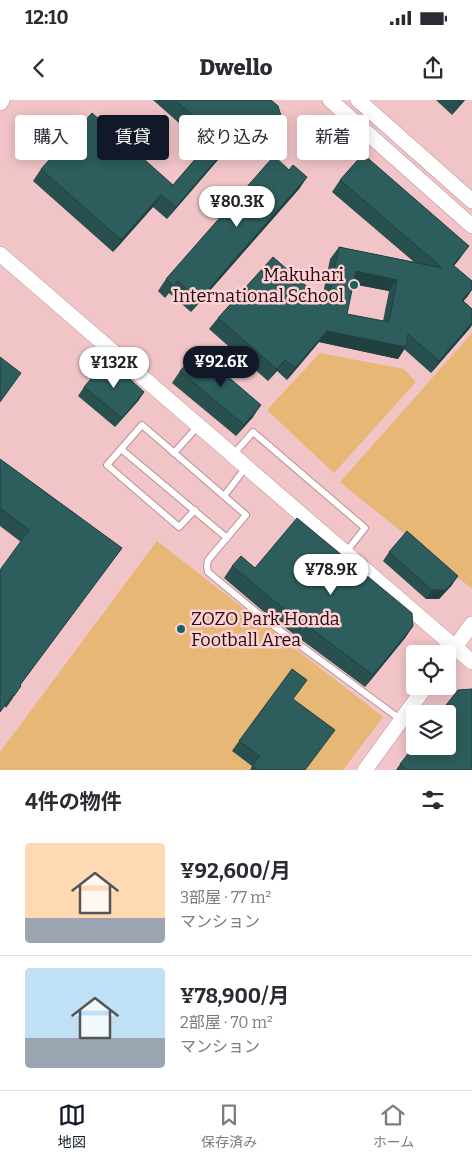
<!DOCTYPE html>
<html lang="ja">
<head>
<meta charset="utf-8">
<style>
	:root { --surface:#fff; --page:#f2f2f3; --text:#2b2b33; --muted:#7c7c81; --line:#e1e1e2; --accent:#111827 }
	body { margin:0; font-family:Bitter,"Noto Sans JP",serif; background:var(--page); color:var(--text); height:100vh; display:flex; flex-direction:column; font-size:19px; white-space:nowrap }
	* { box-sizing:border-box; margin:0 }
	p { font-size:16px; color:var(--muted) }
	.icon { flex:none; width:28px; height:28px; fill:none; stroke:currentColor; stroke-width:2; stroke-linecap:round; stroke-linejoin:round }
	.map { position:relative; height:670px; overflow:hidden }
	.drawer { display:flex; flex-direction:column; background:var(--surface); flex:1 }
	.drawer>* { flex:none }
	.top-card { position:absolute; left:15px; top:15px; width:442px; height:45px; display:flex; gap:10px }
	.tools { position:absolute; left:406px; top:545px; display:grid; gap:10px }
	.tools a { display:grid; place-items:center; width:50px; height:50px; border-radius:5px; background:var(--surface); box-shadow:0 2px 12px #0003; font-size:25px }
	.price { position:absolute; translate:-50% -42px; padding:0 11px; border-radius:18px; background:#fff; color:#222; font-size:16px; line-height:32px; filter:drop-shadow(0 1px 2px #0008) }
	.price::after { content:''; position:absolute; left:50%; top:30px; width:15px; height:11px; margin-left:-8px; background:inherit; clip-path:polygon(0 0,100% 0,50% 100%) }
	.price.active { background:var(--accent); color:#fff }
	ul { padding:0; list-style:none }
	li { display:flex; align-items:center; gap:15px; height:125px; padding:0 25px }
	li+li { border-top:1px solid var(--line) }
	li span { display:grid; place-items:center; flex:none; width:140px; height:100px; border-radius:5px; color:#555 }
	li>.icon { margin-inline-start:auto }
	span .icon { width:60px; height:60px; fill:#fffc; stroke-width:1 }
	li b { font-size:21px }
	h2 { display:flex; justify-content:space-between; align-items:center; height:60px; padding:0 25px; font-size:21px }
	.chip { padding:0 18px; border-radius:5px; background:var(--surface); box-shadow:0 2px 12px #0003; font-size:18px; line-height:45px }
	.chip.active { background:var(--accent); color:#fff }
	.status { display:flex; justify-content:space-between; align-items:center; height:35px; padding:0 25px; background:var(--surface); direction:ltr }
	.status svg { height:14px; fill:currentColor }
	header { display:flex; justify-content:space-between; align-items:center; height:65px; padding:0 25px; background:var(--surface); font-size:22px; font-weight:800 }
	.tabs { display:flex; justify-content:space-around; align-items:center; height:70px; border-top:1px solid var(--line); background:var(--surface); font-size:14px; color:var(--muted) }
	.tabs a { display:grid; justify-items:center; gap:2px }
	.tabs .active { color:var(--accent) }
	.map>svg:first-child { display:block }
	.green { fill:#e7b776 }
	.lines { fill:none; stroke-linecap:round; stroke-linejoin:round }
	.service-casing { stroke:#bb9093; stroke-width:8 }
	.tertiary-casing { stroke:#bb9093; stroke-width:16 }
	.service { stroke:#fff; stroke-width:6 }
	.tertiary { stroke:#fff; stroke-width:15 }
	.wall { fill:#27504f; fill-rule:evenodd }
	.shaded-wall { fill:#204140 }
	.building { fill:#2d5d5c; stroke:#204140; fill-rule:evenodd }
	.poi-dot { fill:#156463; stroke:#ffd1d4; stroke-width:2 }
	.labels { text-anchor:middle; dominant-baseline:central; stroke-width:5; stroke-linejoin:round; paint-order:stroke }
	.poi-label { font-size:18px; fill:#1f0f11; stroke:#ffd1d4; text-anchor:end }
</style>
</head>
<body>
<div class="status"><b>12:10</b><svg viewBox="0 0 49 12"><path d="M0 12V9h3v3zM5 12V6h3v6zM10 12V3h3v9zM15 12V0h3v12zM26 1h20v11H26zM47 4h2v5h-2z"/></svg></div>
<header><svg class="icon" aria-label="back" viewBox="0 0 24 24"><path d="M15 5l-7 7 7 7"/></svg>Dwello<svg class="icon" aria-label="share" viewBox="0 0 24 24"><path d="M12 15V3M7 8l5-5 5 5M5 13v7h14v-7"/></svg></header>
<div class="map">
<svg width="472" height="670" viewBox="0 0 472 670">
	<rect width="100%" height="100%" fill="#f1c4c7"/>
	<g class="green">
		<path d="M472 233V487L471 488 340 382Z"/>
		<path d="M320 253 404 269 416 282 334 373 267 310Z"/>
		<path d="M157 441 383 617 343 670H0V652Z"/>
	</g>
	<g class="lines">
		<defs>
			<g id="service">
				<path d="M121 349 227 438"/>
				<path d="M174 353 198 326"/>
				<path d="M233 355 253 332 365 428 346 452"/>
				<path d="M224 396 246 367"/>
				<path d="M195 410 179 427 107 365 142 325 246 415 208 460 207 466 208 472 267 521 400 619"/>
			</g>
			<g id="tertiary">
				<path d="M330 0 472 126"/>
				<path d="M358 0 472 101"/>
				<path d="M0 3 2 0"/>
				<path d="M0 154 472 562"/>
				<path d="M448 557 472 524"/>
				<path d="M365 670 426 586"/>
			</g>
		</defs>
		<use href="#service" class="service-casing"/>
		<use href="#tertiary" class="tertiary-casing"/>
		<use href="#service" class="service"/>
		<use href="#tertiary" class="tertiary"/>
	</g>
	<g class="wall">
		<path d="M153 0H271L276 42 268 53 242 32 167 119 153 107 113 152 33 81 41 69 173 85 206 47Z"/>
		<path d="M436 0H465L452 15Z"/>
		<path d="M289 70 307 77 299 89 191 212 169 193 165 198 158 191 166 179Z"/>
		<path d="M340 80 461 157 454 166 472 181V190L463 201 472 209V225L431 273 404 249 398 259 319 242 287 280 277 271 268 281 209 229 218 218 322 199 330 159 339 147 414 162 332 92ZM353 184 389 191 383 221 347 214Z"/>
		<path d="M180 271 253 317 236 336 172 283Z"/>
		<path d="M84 287 144 292 138 301 115 327 78 296Z"/>
		<path d="M0 359 122 448 20 585 13 598 6 608 5 606 21 442 0 426Z"/>
		<path d="M389 452 452 485 439 499H426L383 461Z"/>
		<path d="M232 466 255 468 413 526 405 538 365 587 264 512 224 478Z"/>
		<path d="M293 599 305 670H250L252 666 232 651 239 641Z"/>
		<path d="M400 664 472 670H396Z"/>
	</g>
	<g class="shaded-wall">
		<path d="M463 0H465L452 15 461 3Z"/>
		<path d="M250 20 242 32 167 119 176 107Z"/>
		<path d="M307 77 299 89 191 212 199 200Z"/>
		<path d="M161 95 153 107 113 152 121 140Z"/>
		<path d="M469 146 461 157 445 176 453 165Z"/>
		<path d="M356 171 397 180 389 191 347 183Z"/>
		<path d="M472 189 468 196 454 212 462 200Z"/>
		<path d="M472 223 471 227 431 273 439 261Z"/>
		<path d="M327 231 406 247 398 259 319 242 287 280 295 268Z"/>
		<path d="M285 260 277 271 268 281 277 269Z"/>
		<path d="M144 292 138 301 115 327 122 318Z"/>
		<path d="M261 305 253 317 236 336 244 325Z"/>
		<path d="M458 476 452 485 439 499H426L432 490Z"/>
		<path d="M413 526 405 538 365 587 373 575Z"/>
	</g>
	<g class="building">
		<path d="M175 0H271L278 6 282 19V26L281 33 276 42 250 20 176 107 161 95 121 140 41 69 92 13 173 85 215 36Z"/>
		<path d="M457 0H463L461 3Z"/>
		<path d="M363 54 469 146 453 165 472 181V189L462 200 472 209V223L439 261 408 234 406 247 327 231 295 268 285 260 277 269 218 218 273 157 327 204 339 147 442 168 340 80ZM356 171 397 180 389 222 347 214Z"/>
		<path d="M274 56 289 70 293 65 307 77 199 200 178 181 174 186 166 179Z"/>
		<path d="M198 251 261 305 244 325 180 271Z"/>
		<path d="M0 257 21 273 0 302Z"/>
		<path d="M108 259 144 292 122 318 84 287Z"/>
		<path d="M0 359 122 448 20 585 21 586 14 596 13 595 0 612V470L29 430 0 408Z"/>
		<path d="M297 418 412 513 413 526 373 575 273 500 232 466 241 456 255 468Z"/>
		<path d="M407 431 458 476 446 490H432L389 452Z"/>
		<path d="M292 569 307 580 293 599 335 630 305 670H258L252 666 260 656 239 641Z"/>
		<path d="M472 589V670H408L400 664 415 645V646H448V614H439L458 590Z"/>
	</g>
	<g class="poi-dot">
		<circle cx="354" cy="185" r="5"/>
		<circle cx="181" cy="529" r="5"/>
	</g>
	<g class="labels">
		<g class="poi-label">
			<text x="344" y="175">Makuhari<tspan x="344" dy="21">International School</tspan></text>
			<text x="191" y="519" text-anchor="start">ZOZO Park Honda<tspan x="191" dy="21">Football Area</tspan></text>
		</g>
	</g>
</svg>
<div class="tools">
<a><svg class="icon" aria-label="locate" viewBox="0 0 24 24"><circle cx="12" cy="12" r="6"/><path d="M12 2v4M12 18v4M2 12h4M18 12h4"/></svg></a>
<a><svg class="icon" aria-label="layers" viewBox="0 0 24 24"><path d="M12 4l9 5-9 5-9-5zM3 14l9 5 9-5"/></svg></a>
</div>
<b class="price" style="left:237px;top:128px">¥80.3K</b>
<b class="price active" style="left:221px;top:288px">¥92.6K</b>
<b class="price" style="left:114px;top:289px">¥132K</b>
<b class="price" style="left:331px;top:496px">¥78.9K</b>
<div class="top-card">
<a class="chip">購入</a>
<a class="chip active">賃貸</a>
<a class="chip">絞り込み</a>
<a class="chip">新着</a>
</div>
</div>
<section class="drawer">
<h2>4件の物件<svg class="icon" aria-label="filters" viewBox="0 0 24 24"><path d="M4 7h16M4 17h16"/><circle cx="9" cy="7" r="2"/><circle cx="15" cy="17" r="2"/></svg></h2>
<ul>
<li><span style="background:linear-gradient(#ffd9b3 75%,#9aa5b1 0)"><svg class="icon" aria-label="home" viewBox="0 0 24 24"><path d="M3 11l9-7 9 7M6 9v11h12V9"/></svg></span><div><b>¥92,600/月</b><p>3部屋 · 77 m²</p><p>マンション</p></div></li>
<li><span style="background:linear-gradient(#bfe0f5 70%,#9aa5b1 0)"><svg class="icon" aria-label="home" viewBox="0 0 24 24"><path d="M3 11l9-7 9 7M6 9v11h12V9"/></svg></span><div><b>¥78,900/月</b><p>2部屋 · 70 m²</p><p>マンション</p></div></li>
</ul>
</section>
<nav class="tabs">
<a class="active"><svg class="icon" aria-label="map" viewBox="0 0 24 24"><path d="M3 6l6-2 6 2 6-2v14l-6 2-6-2-6 2zM9 4v14M15 6v14"/></svg>地図</a>
<a><svg class="icon" aria-label="saved" viewBox="0 0 24 24"><path d="M7 4h10v16l-5-4-5 4z"/></svg>保存済み</a>
<a><svg class="icon" aria-label="home" viewBox="0 0 24 24"><path d="M3 11l9-7 9 7M6 9v11h12V9"/></svg>ホーム</a>
</nav>
</body>
</html>
